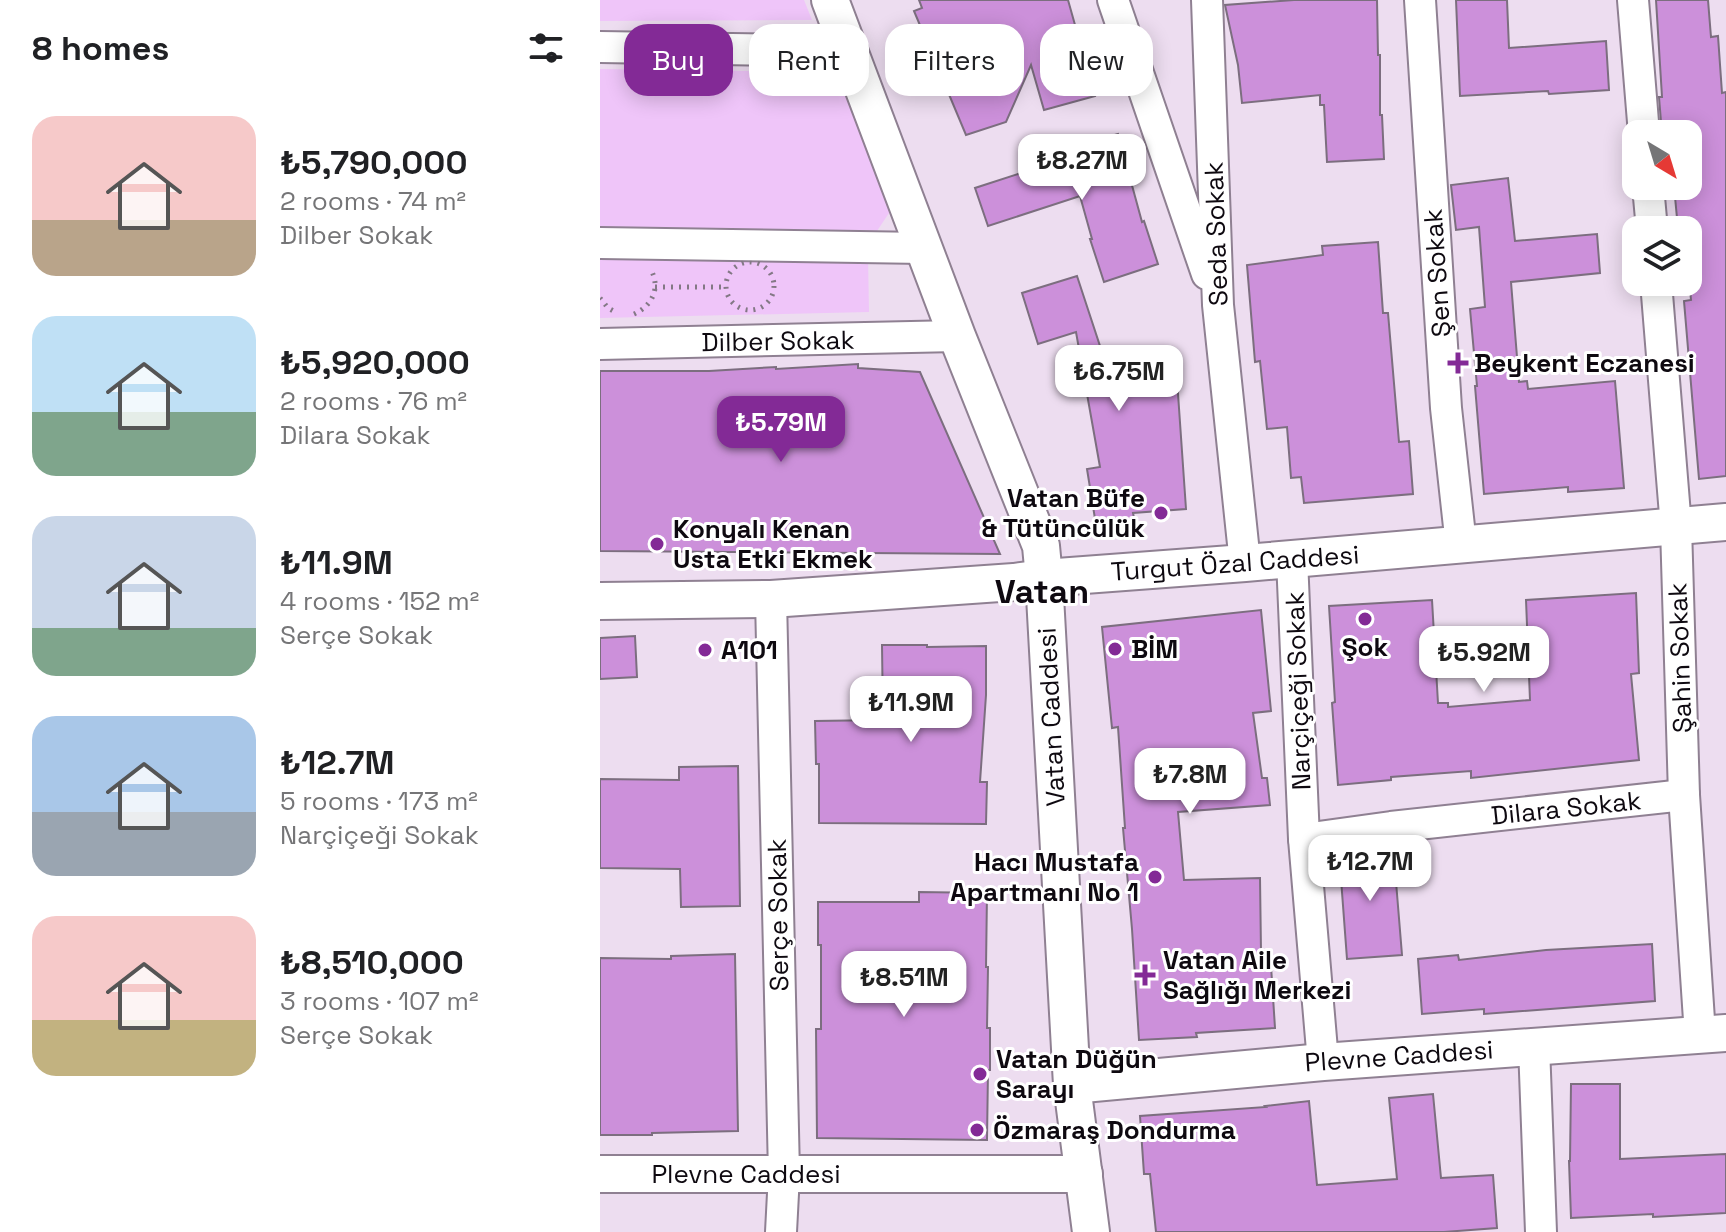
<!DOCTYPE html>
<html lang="en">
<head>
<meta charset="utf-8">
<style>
	:root { --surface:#fff; --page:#f2f2f2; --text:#202124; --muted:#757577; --accent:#832a96 }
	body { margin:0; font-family:"Space Grotesk",sans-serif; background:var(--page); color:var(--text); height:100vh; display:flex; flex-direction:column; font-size:30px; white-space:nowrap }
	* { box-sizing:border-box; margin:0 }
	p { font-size:26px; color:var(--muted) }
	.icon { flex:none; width:44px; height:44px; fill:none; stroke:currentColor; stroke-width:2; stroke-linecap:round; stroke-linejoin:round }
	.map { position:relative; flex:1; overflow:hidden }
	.side { display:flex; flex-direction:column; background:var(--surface); width:600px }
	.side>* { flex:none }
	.guide { position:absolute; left:24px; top:24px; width:760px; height:72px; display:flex; gap:16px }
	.needle { width:52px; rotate:142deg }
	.tools { position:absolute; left:1022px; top:120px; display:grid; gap:16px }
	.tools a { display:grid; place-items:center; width:80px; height:80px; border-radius:16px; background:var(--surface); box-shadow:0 4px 20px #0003; font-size:40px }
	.price { position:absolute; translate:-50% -68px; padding:0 18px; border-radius:16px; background:#fff; color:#222; font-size:26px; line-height:52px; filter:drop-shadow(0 2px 4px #0008) }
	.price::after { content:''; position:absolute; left:50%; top:48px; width:24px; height:18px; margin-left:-12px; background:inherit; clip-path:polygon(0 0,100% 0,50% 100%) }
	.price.current { background:var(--accent); color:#fff }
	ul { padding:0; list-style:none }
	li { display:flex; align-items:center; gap:24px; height:200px; padding:0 32px }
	li span { display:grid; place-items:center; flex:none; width:224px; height:160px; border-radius:24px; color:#555 }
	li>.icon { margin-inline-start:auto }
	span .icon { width:96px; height:96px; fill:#fffc; stroke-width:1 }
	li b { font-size:34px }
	h2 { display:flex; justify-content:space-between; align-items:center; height:96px; padding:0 32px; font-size:34px }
	.chip { padding:0 28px; border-radius:24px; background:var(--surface); box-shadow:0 4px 20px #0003; font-size:28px; line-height:72px }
	.chip.current { background:var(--accent); color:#fff }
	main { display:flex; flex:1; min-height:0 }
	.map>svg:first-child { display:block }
	.green { fill:#efc5f9 }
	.building { fill:#cc90da; stroke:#7c6e7f; stroke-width:2 }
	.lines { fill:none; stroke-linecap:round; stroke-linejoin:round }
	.minor-casing { stroke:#8f8092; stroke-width:34 }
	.tertiary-casing { stroke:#8f8092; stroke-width:40 }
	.path { stroke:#837885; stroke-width:5; stroke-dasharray:2 6; stroke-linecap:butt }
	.minor { stroke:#fff; stroke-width:30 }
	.tertiary { stroke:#fff; stroke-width:36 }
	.poi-dot { fill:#832a96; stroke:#fff; stroke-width:3 }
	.labels { text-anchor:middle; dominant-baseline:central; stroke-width:6; stroke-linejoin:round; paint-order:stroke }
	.street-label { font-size:26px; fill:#0e0910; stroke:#fff }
	.poi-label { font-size:26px; font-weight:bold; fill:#0e0910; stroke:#fff; text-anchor:start }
	.district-label { font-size:34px; font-weight:bold; fill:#0e0910; stroke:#fff }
</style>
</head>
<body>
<main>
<section class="side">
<h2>8 homes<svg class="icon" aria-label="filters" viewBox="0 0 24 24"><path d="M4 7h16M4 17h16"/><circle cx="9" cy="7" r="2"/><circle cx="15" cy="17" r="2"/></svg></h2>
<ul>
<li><span style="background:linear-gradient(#f6c9c9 65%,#b9a48a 0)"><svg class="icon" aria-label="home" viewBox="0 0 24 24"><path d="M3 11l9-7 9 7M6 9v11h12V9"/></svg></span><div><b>₺5,790,000</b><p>2 rooms · 74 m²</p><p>Dilber Sokak</p></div></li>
<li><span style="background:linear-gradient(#bfe0f5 60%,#7fa58c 0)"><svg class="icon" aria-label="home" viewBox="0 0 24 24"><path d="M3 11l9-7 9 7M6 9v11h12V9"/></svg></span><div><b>₺5,920,000</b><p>2 rooms · 76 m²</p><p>Dilara Sokak</p></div></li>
<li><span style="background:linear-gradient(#c9d6e8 70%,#7fa58c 0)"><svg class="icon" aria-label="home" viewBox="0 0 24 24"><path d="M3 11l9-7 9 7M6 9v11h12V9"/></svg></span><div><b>₺11.9M</b><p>4 rooms · 152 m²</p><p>Serçe Sokak</p></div></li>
<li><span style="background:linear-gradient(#a9c7e8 60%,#9aa5b1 0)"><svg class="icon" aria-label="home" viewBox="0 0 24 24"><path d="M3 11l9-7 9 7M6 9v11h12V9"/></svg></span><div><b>₺12.7M</b><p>5 rooms · 173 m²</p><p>Narçiçeği Sokak</p></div></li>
<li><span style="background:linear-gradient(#f6c9c9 65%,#c2b280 0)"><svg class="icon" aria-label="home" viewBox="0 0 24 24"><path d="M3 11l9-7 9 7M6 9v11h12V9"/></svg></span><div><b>₺8,510,000</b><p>3 rooms · 107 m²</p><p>Serçe Sokak</p></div></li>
</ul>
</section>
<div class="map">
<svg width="1126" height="1232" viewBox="0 0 1126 1232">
	<rect width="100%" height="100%" fill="#edddf0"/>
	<g class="green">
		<path d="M0 0H204L212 20 0 21Z"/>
		<path d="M0 69 211 72 243 83 291 210 277 231 0 228Z"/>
		<path d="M0 250 268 257 269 312 0 318Z"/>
	</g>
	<g class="building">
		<path d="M319 0H468L495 96 444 110 431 65 406 122 366 135 314 11 322 8Z"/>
		<path d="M694 0H777L778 55H780V115H782L784 159 727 162 724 105H720V95L642 103 638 65 625 5Z"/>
		<path d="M856 0H907L909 48 1006 41 1009 90 949 94 948 91 860 96Z"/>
		<path d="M1056 0H1108L1111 37 1118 36 1122 93 1126 92V476L1099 479 1084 301 1091 300 1088 270V217L1077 218 1074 186H1088V134H1062L1059 97H1062Z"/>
		<path d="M518 134 542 222 544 221 558 264 504 282 490 239H492L480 196 388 226 375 188 464 159 461 150Z"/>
		<path d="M908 178 915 241 997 234 1000 273 911 282 919 382 927 381 928 389 1015 381 1024 488 968 492V487L884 494 875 386H877L870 309 885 307 879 227 856 230 851 185Z"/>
		<path d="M778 242 783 313H788L799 442 809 441 813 494 704 503 701 477 691 478 687 427 667 429 660 361 655 362 647 265 723 255 722 246Z"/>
		<path d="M477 276 502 352 507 351 510 368 576 365 586 509 533 513 534 518 496 525 487 469 500 467 476 332 438 344 422 293Z"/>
		<path d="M258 364V368L320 372 400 554 0 551V371H109L176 367V369Z"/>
		<path d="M1036 593 1039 673 1031 674 1039 760 871 778V771L791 777V780L738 785 732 703 735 702 729 606 832 600 838 703H848V707L930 700 926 600Z"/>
		<path d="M661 610 671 711 653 713 662 778H667L670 805 578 812 584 880 660 878 661 951 670 950 675 1028 596 1033 597 1037 539 1040 532 929 523 828H525L518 727 512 728 502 627Z"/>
		<path d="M35 636 37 677 0 679V638Z"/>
		<path d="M282 645H327V647L386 646V695L380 782H387L386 824 219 823V764H216L215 721 283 720Z"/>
		<path d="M138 766 140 906 81 907 80 869 0 868V779L79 780V767Z"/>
		<path d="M793 845 802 955 747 959 739 852Z"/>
		<path d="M319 892 387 893 386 967H388L387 1028H390V1070H388L387 1140 217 1138 216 1029H221V945H218V902H319Z"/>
		<path d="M1052 944 1055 1001 884 1014V1009L822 1014 818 959 858 955 859 960 946 950Z"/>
		<path d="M135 954 138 1131 52 1133V1135H0V958L71 959V956Z"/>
		<path d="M971 1084H1020V1159L1126 1154V1213L1053 1217V1214L971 1218 969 1161H970Z"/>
		<path d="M833 1094 841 1178 893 1175 897 1228 844 1232H556L550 1174H544L540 1116 666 1107 665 1106 709 1101 717 1185 797 1179 789 1098Z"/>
	</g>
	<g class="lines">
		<defs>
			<g id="minor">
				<path d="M513 0 607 274"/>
				<path d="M607 0 618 305 645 563"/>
				<path d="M820 0 846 408 861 545"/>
				<path d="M1033 0 1044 134"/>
				<path d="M0 47 250 51"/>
				<path d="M1048 186 1052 230"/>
				<path d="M0 243 324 248"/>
				<path d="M1056 282 1076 527 1084 795 1100 1035"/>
				<path d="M0 344 357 336"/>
				<path d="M692 559 704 839 723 1062"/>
				<path d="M171 599 184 1174 181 1232"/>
				<path d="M704 839 791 827 1084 795"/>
				<path d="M934 1046 941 1232"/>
			</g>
			<g id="tertiary">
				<path d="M230 0 357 336 441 546 444 578 472 1085 491 1232"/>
				<path d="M0 601 171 599 414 582 444 578 645 563 1126 522"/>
				<path d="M472 1085 723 1062 1126 1033"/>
				<path d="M0 1174H484"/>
			</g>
		</defs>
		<use href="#minor" class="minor-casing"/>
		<use href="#tertiary" class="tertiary-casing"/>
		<g class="path">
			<circle cx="150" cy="286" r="24"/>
			<path d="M55 287H125"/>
			<path d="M0 298 8 308 17 313"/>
			<path d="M34 314C52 306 61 288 51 270"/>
		</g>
		<use href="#minor" class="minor"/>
		<use href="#tertiary" class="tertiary"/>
	</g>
	<g class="poi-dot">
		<path d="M854 351h8v8h8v8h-8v8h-8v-8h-8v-8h8z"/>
		<circle cx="561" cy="513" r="8"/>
		<circle cx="57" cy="544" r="8"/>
		<circle cx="765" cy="619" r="8"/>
		<circle cx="515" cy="649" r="8"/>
		<circle cx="105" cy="650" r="8"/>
		<circle cx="555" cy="877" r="8"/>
		<path d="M541 963h8v8h8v8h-8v8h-8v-8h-8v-8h8z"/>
		<circle cx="380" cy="1074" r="8"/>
		<circle cx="377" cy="1130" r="8"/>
	</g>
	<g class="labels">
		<g class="street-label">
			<text transform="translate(616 234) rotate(-92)">Seda Sokak</text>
			<text transform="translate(837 273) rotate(-94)">Şen Sokak</text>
			<text transform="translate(178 341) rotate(-1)">Dilber Sokak</text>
			<text transform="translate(635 563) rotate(-4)">Turgut Özal Caddesi</text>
			<text transform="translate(1080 658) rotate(-92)">Şahin Sokak</text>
			<text transform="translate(698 691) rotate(-92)">Narçiçeği Sokak</text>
			<text transform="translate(451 717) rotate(-93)">Vatan Caddesi</text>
			<text transform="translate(966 808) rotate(-6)">Dilara Sokak</text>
			<text transform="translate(178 915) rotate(-91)">Serçe Sokak</text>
			<text transform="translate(799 1056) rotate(-4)">Plevne Caddesi</text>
			<text x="146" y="1174">Plevne Caddesi</text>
		</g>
		<g class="poi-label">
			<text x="874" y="363">Beykent Eczanesi</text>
			<text x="545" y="498" text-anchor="end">Vatan Büfe<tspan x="545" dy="30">&amp; Tütüncülük</tspan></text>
			<text x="73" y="529">Konyalı Kenan<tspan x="73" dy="30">Usta Etki Ekmek</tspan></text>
			<text x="765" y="647" text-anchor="middle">Şok</text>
			<text x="531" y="649">BİM</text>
			<text x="121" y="650">A101</text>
			<text x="539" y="862" text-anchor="end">Hacı Mustafa<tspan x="539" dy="30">Apartmanı No 1</tspan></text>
			<text x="563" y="960">Vatan Aile<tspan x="563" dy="30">Sağlığı Merkezi</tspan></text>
			<text x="396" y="1059">Vatan Düğün<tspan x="396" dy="30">Sarayı</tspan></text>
			<text x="393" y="1130">Özmaraş Dondurma</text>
		</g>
		<g class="district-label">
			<text x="442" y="591">Vatan</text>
		</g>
	</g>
</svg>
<div class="tools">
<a><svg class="needle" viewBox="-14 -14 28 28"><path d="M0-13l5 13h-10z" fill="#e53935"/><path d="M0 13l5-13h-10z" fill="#757577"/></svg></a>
<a><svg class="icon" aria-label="layers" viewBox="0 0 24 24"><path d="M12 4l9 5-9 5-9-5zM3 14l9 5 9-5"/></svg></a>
</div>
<b class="price" style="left:482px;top:202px">₺8.27M</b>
<b class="price" style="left:519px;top:413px">₺6.75M</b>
<b class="price current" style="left:181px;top:464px">₺5.79M</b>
<b class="price" style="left:884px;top:694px">₺5.92M</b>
<b class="price" style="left:311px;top:744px">₺11.9M</b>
<b class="price" style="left:590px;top:816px">₺7.8M</b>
<b class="price" style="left:770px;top:903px">₺12.7M</b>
<b class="price" style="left:304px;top:1019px">₺8.51M</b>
<div class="guide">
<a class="chip current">Buy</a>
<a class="chip">Rent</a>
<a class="chip">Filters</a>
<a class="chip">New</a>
</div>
</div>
</main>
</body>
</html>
